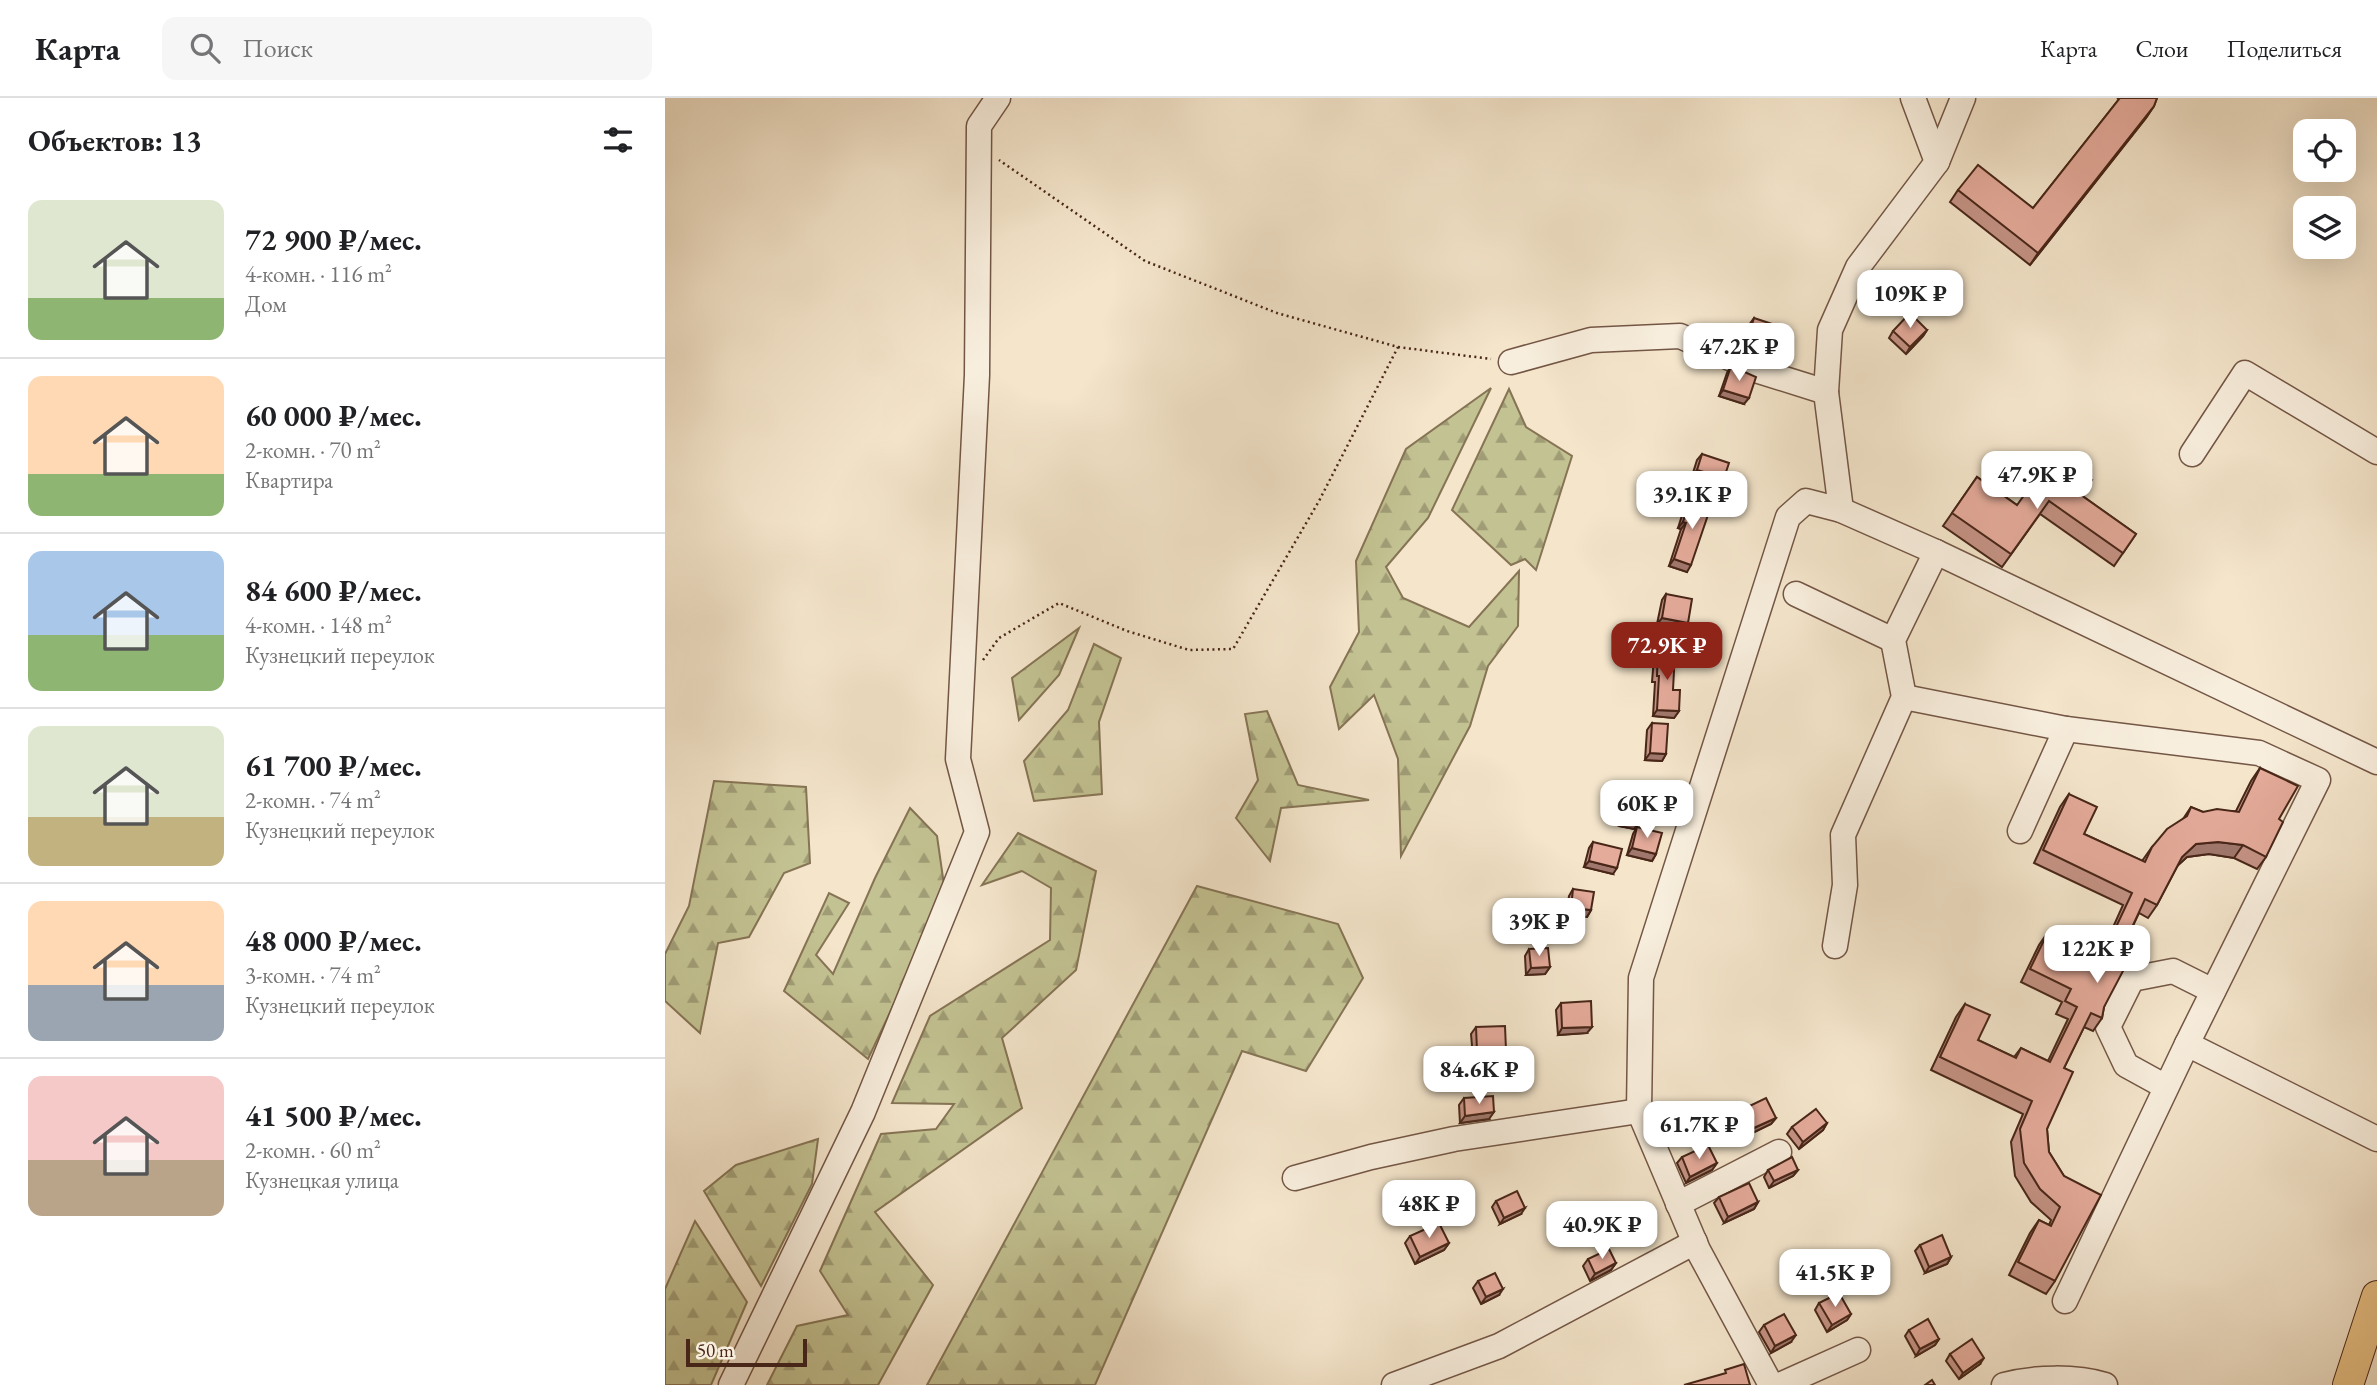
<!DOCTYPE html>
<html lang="ru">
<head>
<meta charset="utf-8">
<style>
	:root { --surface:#fff; --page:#f6f6f6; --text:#202124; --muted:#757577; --line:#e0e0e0; --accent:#8f2418 }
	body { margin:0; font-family:"EB Garamond",serif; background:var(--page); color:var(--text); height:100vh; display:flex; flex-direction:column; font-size:26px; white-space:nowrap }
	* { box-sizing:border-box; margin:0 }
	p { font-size:23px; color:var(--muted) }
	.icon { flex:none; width:38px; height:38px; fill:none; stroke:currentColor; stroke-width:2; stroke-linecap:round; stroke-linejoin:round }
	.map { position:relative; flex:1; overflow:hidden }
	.details { display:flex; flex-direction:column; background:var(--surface); width:665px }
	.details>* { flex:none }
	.tools { position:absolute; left:1628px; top:21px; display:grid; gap:14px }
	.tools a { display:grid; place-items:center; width:63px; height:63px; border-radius:14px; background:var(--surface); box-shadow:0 7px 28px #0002; font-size:35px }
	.scale { position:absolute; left:21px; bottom:18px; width:121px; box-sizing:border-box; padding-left:7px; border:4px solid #482618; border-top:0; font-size:19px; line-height:24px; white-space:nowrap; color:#482618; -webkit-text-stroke:5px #f8eedd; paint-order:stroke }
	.price { position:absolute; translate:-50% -60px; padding:0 16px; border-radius:14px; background:#fff; color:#222; font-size:23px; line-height:46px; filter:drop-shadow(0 2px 4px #0008) }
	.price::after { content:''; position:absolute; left:50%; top:42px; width:21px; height:16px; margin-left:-10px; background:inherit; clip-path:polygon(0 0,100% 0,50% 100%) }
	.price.on { background:var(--accent); color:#fff }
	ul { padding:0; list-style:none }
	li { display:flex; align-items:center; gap:21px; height:175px; padding:0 28px }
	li+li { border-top:2px solid var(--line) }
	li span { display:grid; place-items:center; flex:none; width:196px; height:140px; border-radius:14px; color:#555 }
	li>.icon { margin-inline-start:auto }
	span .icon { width:84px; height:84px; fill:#fffc; stroke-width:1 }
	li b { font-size:30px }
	h2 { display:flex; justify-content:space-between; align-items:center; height:84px; padding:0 28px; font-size:30px }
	header { display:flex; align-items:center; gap:42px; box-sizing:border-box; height:98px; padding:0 35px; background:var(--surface); border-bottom:2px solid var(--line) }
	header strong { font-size:33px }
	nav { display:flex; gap:38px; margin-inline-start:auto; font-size:24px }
	.search { width:490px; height:63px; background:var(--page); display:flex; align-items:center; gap:18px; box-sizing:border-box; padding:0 24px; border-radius:14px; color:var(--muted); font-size:26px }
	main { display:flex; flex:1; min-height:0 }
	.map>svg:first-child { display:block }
	.forest { fill:url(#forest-firs); stroke:#867455; stroke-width:2 }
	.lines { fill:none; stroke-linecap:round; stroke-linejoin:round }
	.minor-casing { stroke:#735645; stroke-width:27 }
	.major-casing { stroke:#482618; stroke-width:32 }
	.path { stroke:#482618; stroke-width:2.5; stroke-dasharray:2 3.5; stroke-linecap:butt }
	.minor { stroke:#f8eedd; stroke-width:24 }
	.major { stroke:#eac286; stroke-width:30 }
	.wall { fill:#c49284; stroke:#482618; stroke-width:2 }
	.shaded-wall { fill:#a0776c; stroke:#482618; stroke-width:2 }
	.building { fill:#e4aa9a; stroke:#482618; stroke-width:2 }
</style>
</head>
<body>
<header>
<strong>Карта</strong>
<div class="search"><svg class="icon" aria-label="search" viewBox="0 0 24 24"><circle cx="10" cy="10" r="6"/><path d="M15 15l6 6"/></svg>Поиск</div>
<nav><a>Карта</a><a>Слои</a><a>Поделиться</a></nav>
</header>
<main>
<section class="details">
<h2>Объектов: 13<svg class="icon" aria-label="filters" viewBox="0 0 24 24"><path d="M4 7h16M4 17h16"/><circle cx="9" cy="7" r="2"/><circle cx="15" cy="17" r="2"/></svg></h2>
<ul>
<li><span style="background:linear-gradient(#dfe7d0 70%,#8fb573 0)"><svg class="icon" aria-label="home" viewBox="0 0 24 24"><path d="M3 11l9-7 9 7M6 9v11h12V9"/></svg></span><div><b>72 900 ₽/мес.</b><p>4-комн. · 116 m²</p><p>Дом</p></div></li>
<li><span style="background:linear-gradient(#ffd9b3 70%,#8fb573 0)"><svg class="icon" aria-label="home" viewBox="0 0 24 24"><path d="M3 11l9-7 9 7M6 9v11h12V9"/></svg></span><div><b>60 000 ₽/мес.</b><p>2-комн. · 70 m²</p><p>Квартира</p></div></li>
<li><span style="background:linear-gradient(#a9c7e8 60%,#8fb573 0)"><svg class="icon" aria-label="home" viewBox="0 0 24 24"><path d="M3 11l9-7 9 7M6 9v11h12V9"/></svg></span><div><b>84 600 ₽/мес.</b><p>4-комн. · 148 m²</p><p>Кузнецкий переулок</p></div></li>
<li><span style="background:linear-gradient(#dfe7d0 65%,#c2b280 0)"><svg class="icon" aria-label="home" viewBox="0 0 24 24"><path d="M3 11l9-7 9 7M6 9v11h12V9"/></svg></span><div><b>61 700 ₽/мес.</b><p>2-комн. · 74 m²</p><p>Кузнецкий переулок</p></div></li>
<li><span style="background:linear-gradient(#ffd9b3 60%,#9aa5b1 0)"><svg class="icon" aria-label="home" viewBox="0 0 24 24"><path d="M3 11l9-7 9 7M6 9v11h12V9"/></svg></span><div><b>48 000 ₽/мес.</b><p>3-комн. · 74 m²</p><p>Кузнецкий переулок</p></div></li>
<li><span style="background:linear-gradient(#f6c9c9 60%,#b9a48a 0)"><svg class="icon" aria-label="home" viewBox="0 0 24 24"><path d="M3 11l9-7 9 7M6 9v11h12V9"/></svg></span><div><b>41 500 ₽/мес.</b><p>2-комн. · 60 m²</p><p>Кузнецкая улица</p></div></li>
</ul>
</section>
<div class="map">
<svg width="1712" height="1287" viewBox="0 0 1712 1287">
	<defs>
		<pattern id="forest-firs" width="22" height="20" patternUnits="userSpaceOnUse" patternTransform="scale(1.75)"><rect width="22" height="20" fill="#c3c292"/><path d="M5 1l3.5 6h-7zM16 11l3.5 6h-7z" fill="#a09d76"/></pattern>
	</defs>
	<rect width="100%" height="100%" fill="#f4e5cb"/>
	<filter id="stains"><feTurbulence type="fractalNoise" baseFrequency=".00286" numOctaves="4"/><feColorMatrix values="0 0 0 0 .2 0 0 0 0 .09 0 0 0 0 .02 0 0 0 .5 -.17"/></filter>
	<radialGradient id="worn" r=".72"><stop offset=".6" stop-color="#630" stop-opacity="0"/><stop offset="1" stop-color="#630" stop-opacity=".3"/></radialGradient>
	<g class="forest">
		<path d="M826 290 763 420 721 469 738 500 804 529 854 473 853 528 823 568 805 628 736 758 733 661 709 597 674 631 665 589 694 534 691 463 741 351Z"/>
		<path d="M844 291 861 329 907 358 871 472 860 461 846 467 787 412Z"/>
		<path d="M414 530 394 577 354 622 347 580Z"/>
		<path d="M429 546 456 560 434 624 437 696 369 703 359 663 403 612Z"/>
		<path d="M602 613 633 687 704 702 616 710 605 763 571 720 593 682 580 616Z"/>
		<path d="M49 683 141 689 145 765 119 775 84 839 53 845 35 935 0 903V856L24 808Z"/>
		<path d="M245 710 272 738 279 787 256 849 203 961 119 893 164 795 184 805 151 857 168 876 210 780Z"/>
		<path d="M353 735 431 773 411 872 337 940 357 1010 210 1114 268 1187 213 1287H102L132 1228 183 1217 155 1173 216 1036 271 1031 289 1006 227 1005 265 918 385 842 386 790 357 773 317 787Z"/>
		<path d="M532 788 673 826 698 880 641 973 577 953 430 1287H262Z"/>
		<path d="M153 1041 147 1086 96 1188 39 1093 71 1067Z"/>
		<path d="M30 1123 82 1204 46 1287H0V1191Z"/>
	</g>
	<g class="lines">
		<defs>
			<g id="minor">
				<path d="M1272 64 1298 0"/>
				<path d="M846 264 926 242 1015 238 1094 273 1161 294 1176 412 1141 403 1123 419 976 880 974 1013 1033 1152 1106 1287"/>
				<path d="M1161 294 1165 232 1193 169 1272 64 1248 0"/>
				<path d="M1527 356 1580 275 1712 354"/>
				<path d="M1176 412 1271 454 1712 664"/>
				<path d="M1131 496 1228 542"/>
				<path d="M1239 599 1401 631 1594 655 1653 682 1522 946 1712 1041"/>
				<path d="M1355 733 1401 631"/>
				<path d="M1170 848 1180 787 1178 737 1239 599 1228 542 1271 454"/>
				<path d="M1501 989 1461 967 1443 929 1467 881 1508 873 1548 893"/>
				<path d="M630 1080 706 1059 789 1041 974 1013"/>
				<path d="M1013 1106 1114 1054"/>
				<path d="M1400 1203 1522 946"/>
				<path d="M66 1287 198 1014 312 734 293 661 312 277 314 28 333 0"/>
				<path d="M729 1287 834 1248 1030 1144"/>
				<path d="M1115 1287 1193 1252"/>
				<path d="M1339 1287C1370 1279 1410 1278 1440 1287"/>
			</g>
			<path id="major" d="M1683 1287 1712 1198"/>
		</defs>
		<use href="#minor" class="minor-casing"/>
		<use href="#major" class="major-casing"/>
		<g class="path">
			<path d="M733 249 826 261"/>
			<path d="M318 562 334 540 394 505 462 533 524 552 568 551 654 403 733 249 612 215 480 163 334 62"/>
		</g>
		<use href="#minor" class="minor"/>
		<use href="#major" class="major"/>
	</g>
	<g class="wall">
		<path d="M1452 0H1492L1489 8 1481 20 1365 167 1285 104 1293 92 1368 110 1454 1Z"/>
		<path d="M1089 220 1104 258 1077 249 1084 227Z"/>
		<path d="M1262 232 1258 238 1241 256 1224 240 1228 233Z"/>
		<path d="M1066 268 1079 306 1054 298 1062 275Z"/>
		<path d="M1037 356 1054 387 1027 378 1032 362Z"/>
		<path d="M1312 379 1352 407 1393 388 1416 397 1471 436 1449 468 1375 416 1337 469 1278 428Z"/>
		<path d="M1025 401 1022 474 1004 468 1016 431 1013 430 1020 408Z"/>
		<path d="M1001 496 1018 531 992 526 997 502Z"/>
		<path d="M993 552 1008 592 1014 613 1009 620 988 618 990 584H987L989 559Z"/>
		<path d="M987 625 1001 656 997 663 980 662 982 632Z"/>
		<path d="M1595 670 1614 721 1601 759 1592 771 1569 760 1544 756 1522 759 1513 767 1492 807 1483 820 1474 815 1457 851 1439 909 1437 920 1428 933 1419 929 1399 970 1382 1031 1384 1054 1399 1078 1390 1183 1381 1196 1344 1177 1365 1135 1374 1122 1384 1127 1386 1122 1366 1104 1350 1078 1346 1044 1358 1016 1266 972 1291 919 1300 906 1313 942 1349 959 1356 950 1383 963 1403 921 1391 916 1397 904 1356 884 1374 847 1383 834 1421 853 1430 839 1441 845 1458 807 1369 765 1395 709 1404 696 1419 736 1477 763 1487 749 1518 721 1526 709 1538 714 1571 713 1586 683Z"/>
		<path d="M964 697 969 731 954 728 959 704Z"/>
		<path d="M972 729 991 756 987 763 962 757 968 736Z"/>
		<path d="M928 744 948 776 919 769 924 750Z"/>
		<path d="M908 791 926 812 922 819 901 816 904 798Z"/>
		<path d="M864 851 885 869 880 876 861 877 860 858Z"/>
		<path d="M896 905 922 935 893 937 891 912Z"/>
		<path d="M811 929 837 959 808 960 806 936Z"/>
		<path d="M799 1000 824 1021 795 1025 794 1007Z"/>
		<path d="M1070 1015 1111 1020 1106 1026 1075 1041 1066 1021Z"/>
		<path d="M1162 1025 1158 1032 1134 1051 1122 1036 1127 1029Z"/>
		<path d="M1017 1059 1052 1065 1047 1072 1021 1085 1012 1065Z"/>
		<path d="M1103 1072H1133L1128 1078 1104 1090 1099 1079Z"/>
		<path d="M1054 1099 1093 1104 1089 1111 1059 1125 1049 1105Z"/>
		<path d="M831 1103 856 1116 835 1126 827 1109Z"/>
		<path d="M745 1138 784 1145 779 1152 750 1166 740 1145Z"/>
		<path d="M1255 1147 1286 1159 1282 1166 1260 1175 1250 1153Z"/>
		<path d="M923 1161 951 1165 946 1172 925 1183 918 1168Z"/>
		<path d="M813 1183 834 1197 816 1206 808 1190Z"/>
		<path d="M1154 1205 1186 1216 1182 1222 1162 1234 1150 1212Z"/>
		<path d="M1099 1227 1126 1244 1106 1255 1094 1234Z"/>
		<path d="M1244 1232 1274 1241 1270 1247 1251 1258 1240 1238Z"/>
		<path d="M1285 1256 1315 1266 1294 1281 1281 1263Z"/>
	</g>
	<g class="shaded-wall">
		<path d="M1489 8 1481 20 1365 167 1373 155Z"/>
		<path d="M1262 232 1258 238 1241 256 1245 249Z"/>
		<path d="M1082 242 1109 251 1104 258 1077 249Z"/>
		<path d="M1058 292 1084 300 1079 306 1054 298Z"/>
		<path d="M1032 372 1059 380 1054 387 1027 378Z"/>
		<path d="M1018 424 1021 425 1016 431 1013 430Z"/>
		<path d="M1009 461 1026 467 1022 474 1004 468Z"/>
		<path d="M997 520 1023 525 1018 531 992 526Z"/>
		<path d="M992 612 1014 613 1009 620 988 618Z"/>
		<path d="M985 655 1001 656 997 663 980 662Z"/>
		<path d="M958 721 974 725 969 731 954 728Z"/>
		<path d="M1553 744 1578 747 1569 760 1544 756 1522 759 1508 772 1517 759 1531 746Z"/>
		<path d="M967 750 991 756 987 763 962 757Z"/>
		<path d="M924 763 952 770 948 776 919 769Z"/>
		<path d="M906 810 926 812 922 819 901 816Z"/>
		<path d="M885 869 880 876 861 877 866 870Z"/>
		<path d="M927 929 922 935 893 937 897 930Z"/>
		<path d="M841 952 837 959 808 960 812 953Z"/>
		<path d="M829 1014 824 1021 795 1025 800 1018Z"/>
		<path d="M1111 1020 1106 1026 1075 1041 1080 1034Z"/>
		<path d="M1162 1025 1158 1032 1134 1051 1138 1044Z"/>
		<path d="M1052 1065 1047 1072 1021 1085 1025 1079Z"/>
		<path d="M1133 1072 1128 1078 1104 1090 1109 1083Z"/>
		<path d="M1093 1104 1089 1111 1059 1125 1063 1119Z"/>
		<path d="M860 1110 856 1116 835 1126 839 1120Z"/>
		<path d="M784 1145 779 1152 750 1166 755 1159Z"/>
		<path d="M1286 1159 1282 1166 1260 1175 1264 1169Z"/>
		<path d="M951 1165 946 1172 925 1183 930 1176Z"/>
		<path d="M838 1191 834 1197 816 1206 821 1199Z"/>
		<path d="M1186 1216 1182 1222 1162 1234 1167 1227Z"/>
		<path d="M1131 1237 1126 1244 1106 1255 1110 1248Z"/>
		<path d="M1274 1241 1270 1247 1251 1258 1255 1251Z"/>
		<path d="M1319 1260 1315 1266 1294 1281 1298 1275Z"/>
	</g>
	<g class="building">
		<path d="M1455 0H1492L1489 8 1373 155 1293 92 1313 67 1368 110Z"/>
		<path d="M1245 215 1262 232 1245 249 1228 233Z"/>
		<path d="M1089 220 1116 229 1109 251 1082 242Z"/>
		<path d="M1066 268 1091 279 1084 300 1058 292Z"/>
		<path d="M1037 356 1064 365 1059 380 1032 372Z"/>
		<path d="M1408 368 1427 382 1416 397 1471 436 1458 455 1384 403 1346 456 1287 415 1312 379 1352 407 1375 375 1393 388Z"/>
		<path d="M1025 401 1046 408 1026 467 1009 461 1021 425 1018 424Z"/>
		<path d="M1001 496 1027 501 1023 525 997 520Z"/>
		<path d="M993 552 1010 553 1008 592H1015L1014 613 992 612 994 578H992Z"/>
		<path d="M987 625 1003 626 1001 656 985 655Z"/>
		<path d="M1595 670 1633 688 1614 721 1618 724 1601 759 1578 747 1553 744 1531 746 1517 759 1492 807 1480 801 1457 851 1467 856 1439 909 1437 920 1426 915 1399 970 1408 974 1382 1031 1384 1054 1399 1078 1436 1097 1390 1183 1353 1164 1374 1122 1386 1128 1395 1109 1375 1091 1359 1065 1355 1031 1367 1003 1275 959 1300 906 1325 917 1313 942 1351 960 1356 950 1385 964 1412 909 1400 903 1406 891 1365 871 1383 834 1423 854 1430 839 1443 846 1467 795 1378 752 1404 696 1432 709 1419 736 1480 764 1487 749 1502 731 1522 718 1526 709 1538 714 1552 711 1574 714Z"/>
		<path d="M964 697 980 701 974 725 958 721Z"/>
		<path d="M972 729 997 735 991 756 967 750Z"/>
		<path d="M928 744 957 751 952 770 924 763Z"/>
		<path d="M908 791 929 794 926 812 906 810Z"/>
		<path d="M883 850 885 869 866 870 864 851Z"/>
		<path d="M926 903 927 929 897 930 896 905Z"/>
		<path d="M840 928 841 952 812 953 811 929Z"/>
		<path d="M828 998 829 1014 800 1018 799 1000Z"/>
		<path d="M1101 1000 1111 1020 1080 1034 1070 1015Z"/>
		<path d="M1151 1011 1162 1025 1138 1044 1127 1029Z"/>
		<path d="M1043 1047 1052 1065 1025 1079 1017 1059Z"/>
		<path d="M1127 1059 1133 1072 1109 1083 1103 1072Z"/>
		<path d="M1084 1085 1093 1104 1063 1119 1054 1099Z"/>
		<path d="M852 1093 860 1110 839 1120 831 1103Z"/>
		<path d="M774 1125 784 1145 755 1159 745 1138Z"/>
		<path d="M1277 1137 1286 1159 1264 1169 1255 1147Z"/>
		<path d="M944 1151 951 1165 930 1176 923 1161Z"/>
		<path d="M830 1175 838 1191 821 1199 813 1183Z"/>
		<path d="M1174 1195 1186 1216 1167 1227 1154 1205Z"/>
		<path d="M1119 1216 1131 1237 1110 1248 1099 1227Z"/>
		<path d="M1263 1221 1274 1241 1255 1251 1244 1232Z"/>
		<path d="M1307 1241 1319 1260 1298 1275 1285 1256Z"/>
		<path d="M1079 1266 1085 1287H1019L1061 1275 1060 1272Z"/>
		<path d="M1267 1282 1270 1287H1260Z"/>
	</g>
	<rect width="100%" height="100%" filter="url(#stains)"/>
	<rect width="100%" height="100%" fill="url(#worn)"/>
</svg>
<div class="tools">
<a><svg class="icon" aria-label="locate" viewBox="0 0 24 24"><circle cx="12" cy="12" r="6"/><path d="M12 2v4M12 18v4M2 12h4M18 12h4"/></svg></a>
<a><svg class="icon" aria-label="layers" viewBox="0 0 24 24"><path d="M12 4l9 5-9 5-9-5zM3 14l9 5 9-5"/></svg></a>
</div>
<div class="scale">50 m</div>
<b class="price" style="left:1245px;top:232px">109K ₽</b>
<b class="price" style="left:1074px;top:285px">47.2K ₽</b>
<b class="price" style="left:1372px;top:413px">47.9K ₽</b>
<b class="price" style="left:1027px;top:433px">39.1K ₽</b>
<b class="price on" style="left:1002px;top:584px">72.9K ₽</b>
<b class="price" style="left:982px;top:742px">60K ₽</b>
<b class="price" style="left:874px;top:860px">39K ₽</b>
<b class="price" style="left:1432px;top:887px">122K ₽</b>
<b class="price" style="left:814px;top:1008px">84.6K ₽</b>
<b class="price" style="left:1034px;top:1063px">61.7K ₽</b>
<b class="price" style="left:764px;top:1142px">48K ₽</b>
<b class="price" style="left:937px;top:1163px">40.9K ₽</b>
<b class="price" style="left:1170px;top:1211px">41.5K ₽</b>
</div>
</main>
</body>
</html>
